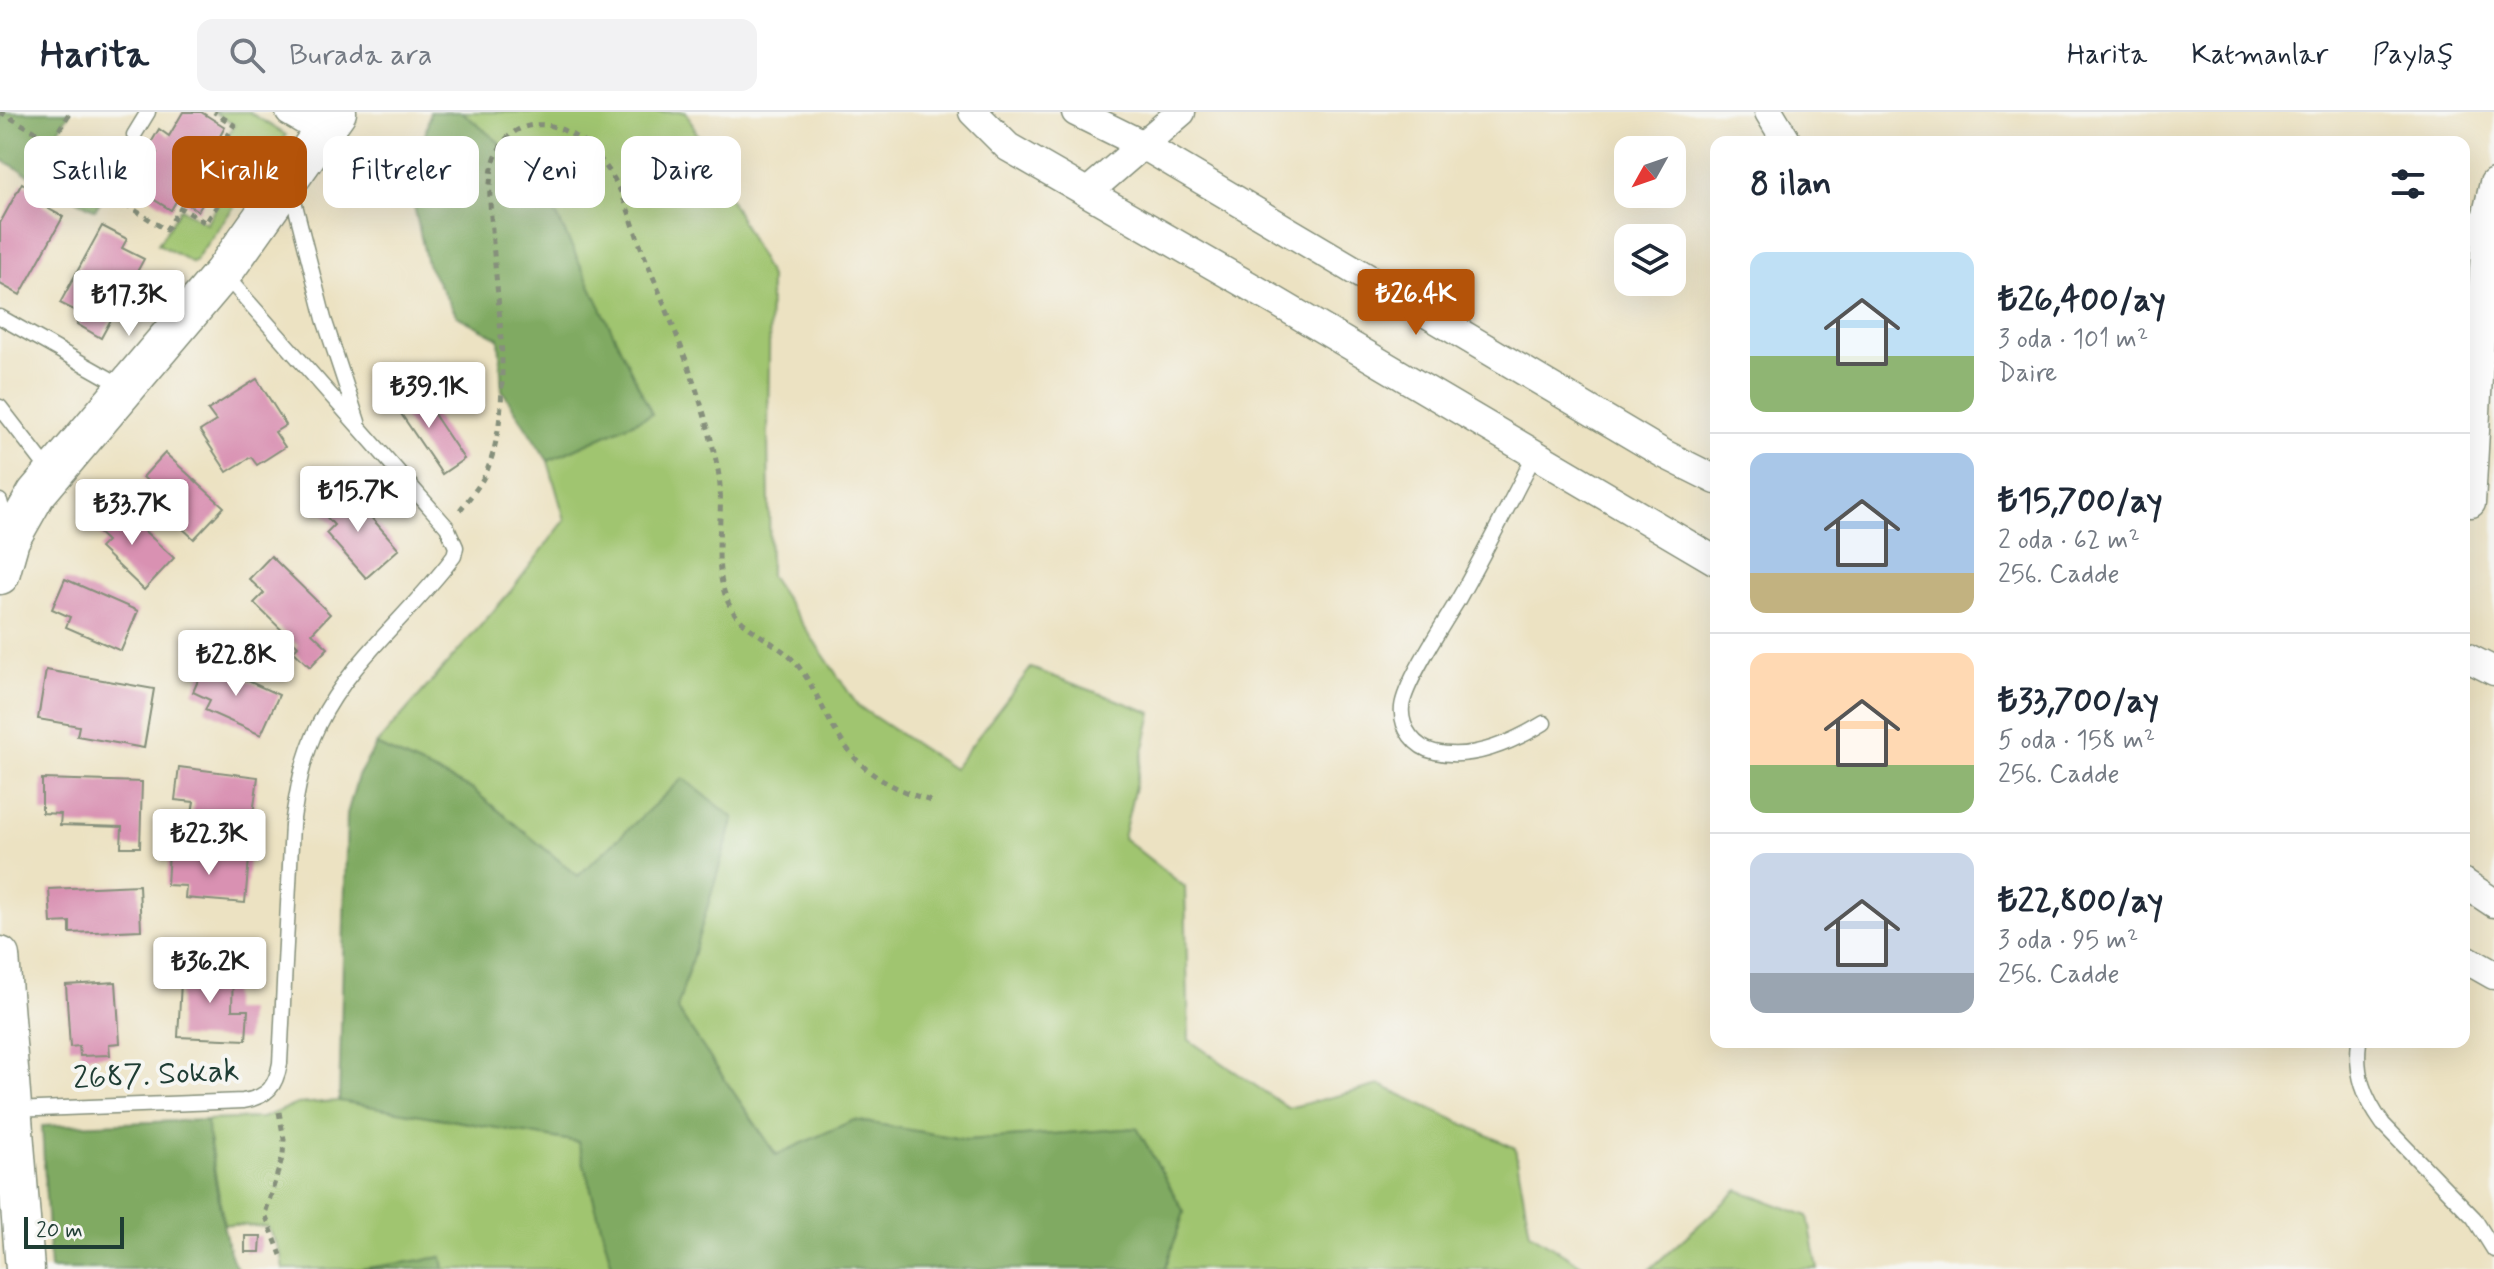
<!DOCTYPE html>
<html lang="tr">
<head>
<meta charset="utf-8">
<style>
	:root { --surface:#fff; --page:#f2f2f3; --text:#1f2937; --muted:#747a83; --line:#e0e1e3; --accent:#b45309 }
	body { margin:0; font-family:Mynerve,sans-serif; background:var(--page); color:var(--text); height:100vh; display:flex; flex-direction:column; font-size:30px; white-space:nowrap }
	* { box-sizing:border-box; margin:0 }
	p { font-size:26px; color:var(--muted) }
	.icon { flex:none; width:44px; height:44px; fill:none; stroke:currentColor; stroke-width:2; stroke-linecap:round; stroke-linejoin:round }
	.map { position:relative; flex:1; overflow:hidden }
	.side { position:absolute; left:1710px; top:24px; width:760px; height:912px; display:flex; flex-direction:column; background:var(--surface); border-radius:16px; box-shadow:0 8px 32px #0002 }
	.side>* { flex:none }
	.guide { position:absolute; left:24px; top:24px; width:760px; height:72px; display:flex; gap:16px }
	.needle { width:52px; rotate:230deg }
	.controls { position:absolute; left:1614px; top:24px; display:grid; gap:16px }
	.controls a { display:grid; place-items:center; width:72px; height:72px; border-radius:16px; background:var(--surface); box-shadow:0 8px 32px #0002; font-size:40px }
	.scale { position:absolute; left:24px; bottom:20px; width:100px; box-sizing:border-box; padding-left:8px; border:4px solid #1f3d34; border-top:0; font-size:22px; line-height:28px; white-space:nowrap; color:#1f3d34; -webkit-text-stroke:6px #f6f6f2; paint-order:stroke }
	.price { position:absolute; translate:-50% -68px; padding:0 18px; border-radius:8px; background:#fff; color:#222; font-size:26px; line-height:52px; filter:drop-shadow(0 2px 4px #0008) }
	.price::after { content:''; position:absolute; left:50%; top:48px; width:24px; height:18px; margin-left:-12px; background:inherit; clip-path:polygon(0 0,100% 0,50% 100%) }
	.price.current { background:var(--accent); color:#fff }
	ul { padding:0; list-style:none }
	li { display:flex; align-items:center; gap:24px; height:200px; padding:0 40px }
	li+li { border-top:2px solid var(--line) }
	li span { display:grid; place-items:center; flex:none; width:224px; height:160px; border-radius:16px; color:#555 }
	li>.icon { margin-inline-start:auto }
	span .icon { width:96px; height:96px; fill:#fffc; stroke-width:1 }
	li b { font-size:34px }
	h2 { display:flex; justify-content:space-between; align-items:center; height:96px; padding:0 40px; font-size:34px }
	.chip { padding:0 28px; border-radius:16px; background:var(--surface); box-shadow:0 8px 32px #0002; font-size:28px; line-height:72px }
	.chip.current { background:var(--accent); color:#fff }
	header { display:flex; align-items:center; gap:48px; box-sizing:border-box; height:112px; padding:0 40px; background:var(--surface); border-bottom:2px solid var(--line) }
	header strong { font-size:38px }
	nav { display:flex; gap:44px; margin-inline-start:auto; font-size:28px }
	.search { width:560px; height:72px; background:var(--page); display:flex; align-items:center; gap:20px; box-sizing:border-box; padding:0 28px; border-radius:16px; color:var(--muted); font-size:30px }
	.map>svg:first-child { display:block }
	.green { fill:#a0c56f; stroke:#608152; stroke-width:2 }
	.forest { fill:#80aa62; stroke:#50744b; stroke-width:2 }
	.building { fill:#d991b2 }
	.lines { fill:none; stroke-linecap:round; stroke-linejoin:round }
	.lane-casing { stroke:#86907b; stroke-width:17 }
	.street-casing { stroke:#86907b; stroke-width:31 }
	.secondary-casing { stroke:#86907b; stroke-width:41 }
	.path { stroke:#86907b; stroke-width:5; stroke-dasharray:6 6; stroke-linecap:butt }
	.lane { stroke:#fff; stroke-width:14 }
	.street { stroke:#fff; stroke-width:28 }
	.secondary { stroke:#fff; stroke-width:38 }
	.labels { text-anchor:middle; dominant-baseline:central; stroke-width:8; stroke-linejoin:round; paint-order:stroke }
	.street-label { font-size:32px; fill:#1f3d34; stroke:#f6f6f2 }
</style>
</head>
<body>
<header>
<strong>Harita</strong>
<div class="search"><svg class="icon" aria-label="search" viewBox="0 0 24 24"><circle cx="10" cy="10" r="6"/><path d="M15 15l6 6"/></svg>Burada ara</div>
<nav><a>Harita</a><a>Katmanlar</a><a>Paylaş</a></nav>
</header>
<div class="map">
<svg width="2494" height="1157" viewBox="0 0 2494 1157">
	<rect width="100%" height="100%" fill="#f6f6f2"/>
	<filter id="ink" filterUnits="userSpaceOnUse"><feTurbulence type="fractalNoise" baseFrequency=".0125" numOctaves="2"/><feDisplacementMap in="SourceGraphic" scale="16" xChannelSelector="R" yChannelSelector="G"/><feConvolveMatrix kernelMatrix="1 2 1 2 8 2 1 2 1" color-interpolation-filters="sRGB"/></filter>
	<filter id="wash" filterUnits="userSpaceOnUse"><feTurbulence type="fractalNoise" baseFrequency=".006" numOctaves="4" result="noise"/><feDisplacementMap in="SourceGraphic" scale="32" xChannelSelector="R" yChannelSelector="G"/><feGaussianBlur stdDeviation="1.8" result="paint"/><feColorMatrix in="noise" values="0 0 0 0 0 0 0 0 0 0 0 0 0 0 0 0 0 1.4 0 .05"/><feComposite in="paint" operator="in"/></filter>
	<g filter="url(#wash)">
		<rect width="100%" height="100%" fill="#ece2c2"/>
		<g class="green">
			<path d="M214 0H249L286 23 193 151 158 132 181 96 206 111 250 40 227 25 234 13Z"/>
			<path d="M462 0H686L770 165 768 322 770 464 858 594 953 657 1031 556 1152 601 1123 726 1185 775 1189 928 1288 996 1380 973 1515 1036 1530 1121 1588 1157H1165L1184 1100 1137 1016 967 1028 854 1008 777 1043 676 897 733 706 683 667 578 764 472 677 376 633 510 480 565 408 548 349 652 302 502 33Z"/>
			<path d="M339 989 578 1030 613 1157H444L442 1146 361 1157H283L281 1143 268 1115 224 1112 206 1008 262 1006 297 992Z"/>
			<path d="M1738 1078 1808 1104 1818 1157H1650Z"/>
		</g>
		<g class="forest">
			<path d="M0 0H70L53 28 116 64 95 98 0 47Z"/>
			<path d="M430 0H462L502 33 557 104 652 302 548 349 502 278 499 226 457 204 427 152 412 85Z"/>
			<path d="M376 633 472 677 578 764 683 666 734 706 677 897 776 1043 854 1008 967 1028 1137 1016 1184 1100 1165 1157H613L578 1030 339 989 347 702 358 664Z"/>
			<path d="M206 1008C211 1036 223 1141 238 1157H50L42 1014Z"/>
			<path d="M442 1145 444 1157H361Z"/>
		</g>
		<g id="blocks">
			<g class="building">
				<path d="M183 0H201L225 15 219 26 237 37 224 58 229 61 216 82 211 79 198 99 178 86 171 98 135 76 157 41 148 36 159 17 169 24Z"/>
				<path d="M22 71 46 85 42 93 63 105 20 183 0 172V111Z"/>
				<path d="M102 114 127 127 122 136 144 147 101 226 77 212 82 202 60 191Z"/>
				<path d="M257 267 286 313 275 320 285 335 257 353 251 345 227 360 200 319 216 309 208 298Z"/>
				<path d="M416 275 464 347 442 362 393 290Z"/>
				<path d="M165 341 224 395 194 427 150 386 157 378 143 365Z"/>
				<path d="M346 377 399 437 366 466 326 421 334 413 321 399Z"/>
				<path d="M115 392 174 446 144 478 100 436 107 429 93 416Z"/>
				<path d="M271 444 330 502 312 521 328 536 310 555 293 539 298 534 254 491 264 481 249 467Z"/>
				<path d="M65 467 138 499 121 539 66 515 70 505 52 497Z"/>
				<path d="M206 550 279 583 261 623 205 598 210 588 193 580Z"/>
				<path d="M46 558 154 577 144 636 77 624 79 614 38 607Z"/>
				<path d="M179 655 258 665 252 709 192 701 194 690 175 688Z"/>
				<path d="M42 667 142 670 140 735H121L122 715 60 713 61 702 42 701Z"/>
				<path d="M169 740 249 747 245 791 185 786 186 774 167 773Z"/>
				<path d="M139 773 141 818 70 821V810L51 811 49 777Z"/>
				<path d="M182 852 233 855 232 898H248L246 928 178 925Z"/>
				<path d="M116 870 120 931 109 932 110 943 80 944 79 934 70 935 66 873Z"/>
				<path d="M245 1124H261L260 1140H245Z"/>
			</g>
		</g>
	</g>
	<g filter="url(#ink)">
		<use href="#blocks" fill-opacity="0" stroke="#86907b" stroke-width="2"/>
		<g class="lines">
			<defs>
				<g id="lane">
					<path d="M134 23 148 0"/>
					<path d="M291 77 324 207 358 310"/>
					<path d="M0 205 126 276"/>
					<path d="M0 295 51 361"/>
					<path d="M1535 342C1510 391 1485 440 1458 488 1444 511 1404 572 1402 595 1400 616 1415 636 1435 640 1472 649 1513 630 1544 611"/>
					<path d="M0 389 8 420"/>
					<path d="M2359 930C2355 962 2364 986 2383 1012L2474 1106 2494 1138"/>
					<path d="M13 998 243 989C268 985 276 974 280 951L292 713C297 678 303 644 319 612 351 547 411 502 454 444L456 435 447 415 223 161"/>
				</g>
				<g id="street">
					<path d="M290 0 324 20"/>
					<path d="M973 0 1008 35 1272 187 1716 449"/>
					<path d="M1076 0 1143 33 1664 342 1716 368"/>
					<path d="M1769 0 1787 30"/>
					<path d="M1088 80 1181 0"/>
					<path d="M2471 391 2487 102 2494 71"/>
					<path d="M2464 544 2494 559"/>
					<path d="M2464 771 2494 791"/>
					<path d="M2464 846 2494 863"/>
				</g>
				<g id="secondary">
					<path d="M0 463 10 428 36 382 223 161 337 0"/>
					<path d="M0 844 25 1157"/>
				</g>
			</defs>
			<use href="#lane" class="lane-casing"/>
			<use href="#street" class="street-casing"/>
			<use href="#secondary" class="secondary-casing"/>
			<g class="path">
				<path d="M0 0 126 70"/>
				<path d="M53 28 70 0"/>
				<path d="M138 43V50L116 86 166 118 181 96 206 111 251 39 227 25 234 13 214 0"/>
				<path d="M460 398C470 385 482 372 488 356 514 290 497 188 492 118 490 89 485 56 503 31 517 11 544 8 565 19 582 27 596 40 607 56 626 82 632 113 644 143 673 213 703 283 718 358 726 400 710 450 728 490 740 518 773 527 793 548 808 564 816 583 826 602 854 656 878 672 934 690"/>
				<path d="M279 1000 284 1027 283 1043 265 1102 281 1143"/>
			</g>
			<use href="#lane" class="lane"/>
			<use href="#street" class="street"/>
			<use href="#secondary" class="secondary"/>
		</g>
	</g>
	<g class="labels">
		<g class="street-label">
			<text transform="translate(156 963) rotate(-3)">2687. Sokak</text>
		</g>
	</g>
</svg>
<div class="controls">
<a><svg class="needle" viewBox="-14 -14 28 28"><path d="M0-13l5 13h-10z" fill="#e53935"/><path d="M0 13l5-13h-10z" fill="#747a83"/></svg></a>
<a><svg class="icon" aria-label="layers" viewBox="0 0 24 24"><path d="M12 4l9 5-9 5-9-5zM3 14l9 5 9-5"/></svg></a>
</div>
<div class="scale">20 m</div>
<b class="price current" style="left:1416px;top:225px">₺26.4K</b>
<b class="price" style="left:129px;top:226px">₺17.3K</b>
<b class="price" style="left:429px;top:318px">₺39.1K</b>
<b class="price" style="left:358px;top:422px">₺15.7K</b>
<b class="price" style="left:132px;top:435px">₺33.7K</b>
<b class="price" style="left:236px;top:586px">₺22.8K</b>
<b class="price" style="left:209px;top:765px">₺22.3K</b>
<b class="price" style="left:210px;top:893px">₺36.2K</b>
<div class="guide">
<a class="chip">Satılık</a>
<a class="chip current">Kiralık</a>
<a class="chip">Filtreler</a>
<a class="chip">Yeni</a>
<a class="chip">Daire</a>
</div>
<section class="side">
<h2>8 ilan<svg class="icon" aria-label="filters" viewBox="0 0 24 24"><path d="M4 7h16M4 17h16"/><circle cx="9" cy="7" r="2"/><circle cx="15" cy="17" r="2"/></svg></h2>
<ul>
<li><span style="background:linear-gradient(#bfe0f5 65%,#8fb573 0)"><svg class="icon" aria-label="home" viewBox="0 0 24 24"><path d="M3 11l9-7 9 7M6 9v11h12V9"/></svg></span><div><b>₺26,400/ay</b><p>3 oda · 101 m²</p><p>Daire</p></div></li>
<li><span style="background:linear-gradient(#a9c7e8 75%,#c2b280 0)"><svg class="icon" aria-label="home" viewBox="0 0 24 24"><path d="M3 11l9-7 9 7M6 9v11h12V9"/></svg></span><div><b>₺15,700/ay</b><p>2 oda · 62 m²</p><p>256. Cadde</p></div></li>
<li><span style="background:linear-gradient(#ffd9b3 70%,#8fb573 0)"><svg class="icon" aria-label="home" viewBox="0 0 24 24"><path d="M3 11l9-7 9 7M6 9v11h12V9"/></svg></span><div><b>₺33,700/ay</b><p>5 oda · 158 m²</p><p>256. Cadde</p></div></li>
<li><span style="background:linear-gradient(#c9d6e8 75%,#9aa5b1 0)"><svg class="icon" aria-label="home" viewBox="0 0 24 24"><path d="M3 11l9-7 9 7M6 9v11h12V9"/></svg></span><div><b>₺22,800/ay</b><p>3 oda · 95 m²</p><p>256. Cadde</p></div></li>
</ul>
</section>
</div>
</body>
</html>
